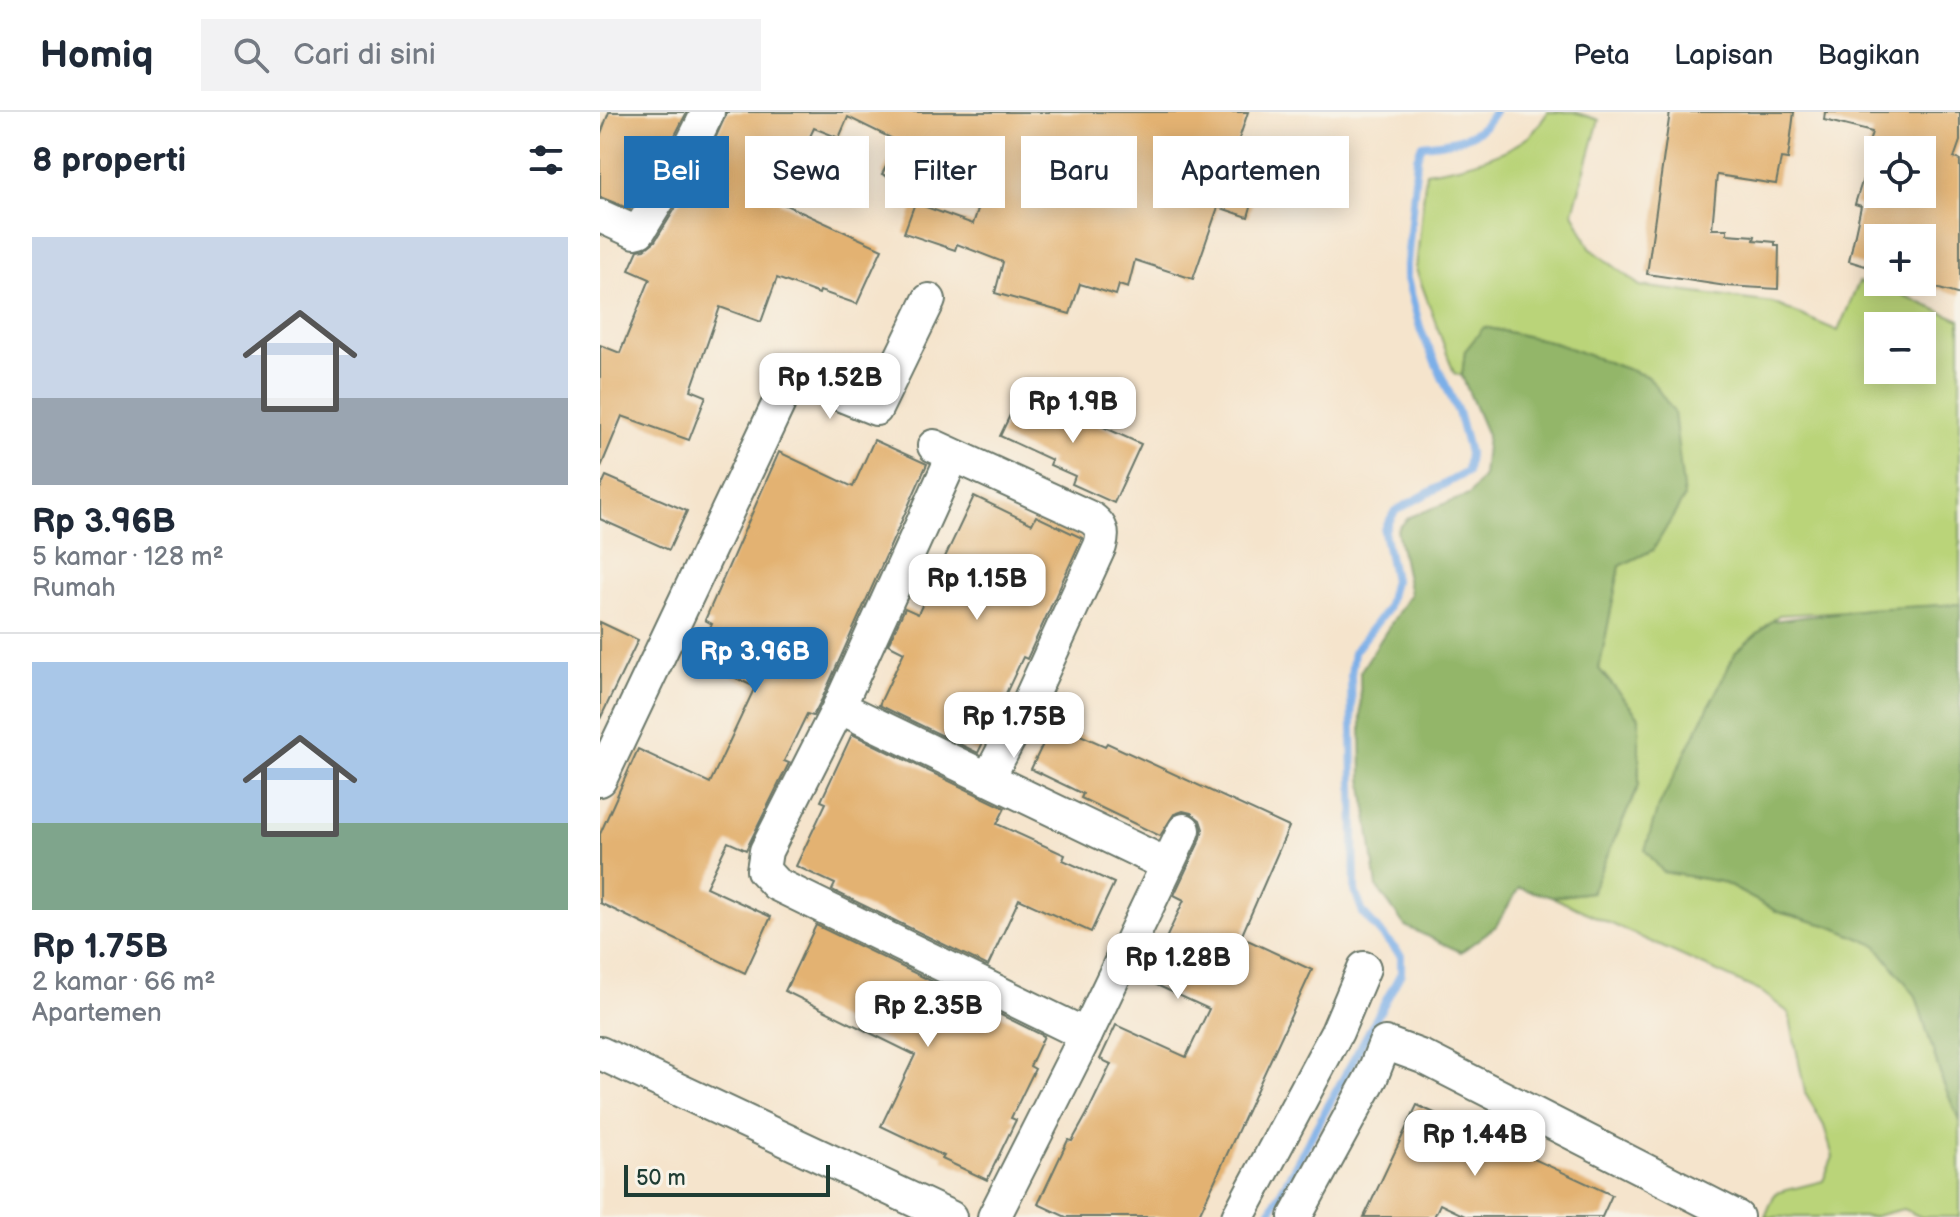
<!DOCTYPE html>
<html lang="id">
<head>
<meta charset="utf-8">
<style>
	:root { --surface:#fff; --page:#f2f2f3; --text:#1f2937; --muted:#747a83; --line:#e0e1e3; --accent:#1f6fb2 }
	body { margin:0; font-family:"Balsamiq Sans",sans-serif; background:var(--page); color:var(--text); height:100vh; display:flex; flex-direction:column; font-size:30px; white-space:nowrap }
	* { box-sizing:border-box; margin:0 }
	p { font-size:26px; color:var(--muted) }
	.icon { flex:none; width:44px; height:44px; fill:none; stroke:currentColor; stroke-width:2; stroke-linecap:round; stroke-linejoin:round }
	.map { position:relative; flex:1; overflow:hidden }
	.drawer { display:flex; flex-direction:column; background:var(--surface); width:600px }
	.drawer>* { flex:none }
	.banner { position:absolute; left:24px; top:24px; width:760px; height:72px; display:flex; gap:16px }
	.controls { position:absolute; left:1264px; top:24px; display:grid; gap:16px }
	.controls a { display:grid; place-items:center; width:72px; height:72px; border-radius:0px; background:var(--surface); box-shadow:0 4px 20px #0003; font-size:40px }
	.scale { position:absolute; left:24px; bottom:20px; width:206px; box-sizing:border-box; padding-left:8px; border:4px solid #1f3d34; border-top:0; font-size:22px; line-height:28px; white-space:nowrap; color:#1f3d34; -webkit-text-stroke:6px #f7f3e8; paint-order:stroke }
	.price { position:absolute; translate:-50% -68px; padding:0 18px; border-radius:16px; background:#fff; color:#222; font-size:26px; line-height:52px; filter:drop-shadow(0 2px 4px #0008) }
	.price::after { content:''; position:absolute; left:50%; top:48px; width:24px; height:18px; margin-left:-12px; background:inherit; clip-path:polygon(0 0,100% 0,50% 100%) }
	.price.active { background:var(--accent); color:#fff }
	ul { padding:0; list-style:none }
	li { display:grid; align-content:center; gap:16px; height:424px; padding:0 32px }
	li+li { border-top:2px solid var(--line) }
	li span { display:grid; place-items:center; height:248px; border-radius:0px; color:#555 }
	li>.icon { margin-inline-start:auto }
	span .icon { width:144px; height:144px; fill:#fffc; stroke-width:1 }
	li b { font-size:34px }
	h2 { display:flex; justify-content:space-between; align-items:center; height:96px; padding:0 32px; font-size:34px }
	.pill { padding:0 28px; border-radius:0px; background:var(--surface); box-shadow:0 4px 20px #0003; font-size:28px; line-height:72px }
	.pill.active { background:var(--accent); color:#fff }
	header { display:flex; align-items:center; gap:48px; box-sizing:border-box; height:112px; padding:0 40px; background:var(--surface); border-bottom:2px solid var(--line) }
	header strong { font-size:38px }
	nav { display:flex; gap:44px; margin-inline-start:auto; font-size:28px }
	.search { width:560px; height:72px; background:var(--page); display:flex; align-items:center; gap:20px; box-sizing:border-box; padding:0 28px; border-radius:0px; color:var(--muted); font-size:30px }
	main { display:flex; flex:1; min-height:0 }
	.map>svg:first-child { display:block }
	.green { fill:#bad479; stroke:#6c8856; stroke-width:2; fill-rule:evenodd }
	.forest { fill:#93b669; stroke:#597a4e; stroke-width:2 }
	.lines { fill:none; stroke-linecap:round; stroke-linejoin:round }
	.stream { stroke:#7bafe8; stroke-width:8 }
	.building { fill:#e3b272; fill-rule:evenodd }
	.street-casing { stroke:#6a7769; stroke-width:36 }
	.street { stroke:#fff; stroke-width:32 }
</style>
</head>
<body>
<header>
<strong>Homiq</strong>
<div class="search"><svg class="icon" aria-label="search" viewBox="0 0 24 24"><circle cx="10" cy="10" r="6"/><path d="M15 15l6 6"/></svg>Cari di sini</div>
<nav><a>Peta</a><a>Lapisan</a><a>Bagikan</a></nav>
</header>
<main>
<section class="drawer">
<h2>8 properti<svg class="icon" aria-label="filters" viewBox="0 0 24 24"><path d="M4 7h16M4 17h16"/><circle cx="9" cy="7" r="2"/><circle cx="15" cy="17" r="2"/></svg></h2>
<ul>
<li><span style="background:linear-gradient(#c9d6e8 65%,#9aa5b1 0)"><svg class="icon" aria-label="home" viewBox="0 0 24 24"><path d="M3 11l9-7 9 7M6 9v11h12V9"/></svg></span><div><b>Rp 3.96B</b><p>5 kamar · 128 m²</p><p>Rumah</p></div></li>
<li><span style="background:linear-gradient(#a9c7e8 65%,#7fa58c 0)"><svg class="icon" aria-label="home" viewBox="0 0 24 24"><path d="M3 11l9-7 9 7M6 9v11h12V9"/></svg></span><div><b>Rp 1.75B</b><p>2 kamar · 66 m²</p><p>Apartemen</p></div></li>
</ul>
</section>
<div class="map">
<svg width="1360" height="1105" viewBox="0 0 1360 1105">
	<rect width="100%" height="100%" fill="#f7f3e8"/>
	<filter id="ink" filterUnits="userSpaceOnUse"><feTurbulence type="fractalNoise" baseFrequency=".0125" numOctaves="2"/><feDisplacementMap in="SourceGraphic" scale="16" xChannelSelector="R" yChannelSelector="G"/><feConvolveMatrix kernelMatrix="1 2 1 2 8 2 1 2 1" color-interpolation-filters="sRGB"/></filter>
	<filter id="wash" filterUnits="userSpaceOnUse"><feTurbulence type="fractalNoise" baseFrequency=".006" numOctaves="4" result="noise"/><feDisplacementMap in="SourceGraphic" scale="32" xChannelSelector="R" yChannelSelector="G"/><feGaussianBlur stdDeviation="1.8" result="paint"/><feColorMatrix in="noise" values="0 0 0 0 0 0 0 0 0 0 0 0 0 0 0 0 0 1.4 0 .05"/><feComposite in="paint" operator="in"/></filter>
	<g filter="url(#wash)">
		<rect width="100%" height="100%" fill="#f5e4cc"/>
		<path class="green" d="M948 0H974L999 8 973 100 990 136 1040 174 1173 191 1238 219 1259 170 1298 181 1360 208V492L1179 503 1136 540 1063 760 1122 770 1178 800 1230 814 1276 833 1316 884 1343 971 1360 1010V1105H1321L1303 1097 1271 1105H1165L1175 1081 1223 1069 1233 1045 1224 1014 1205 980 1189 901 1162 880 952 785 992 780 1039 605 999 557 1020 453 1053 438 1049 265 949 229 885 215 865 239 862 264 854 261 816 157 826 60C860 55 900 46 928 25 936 19 942 8 948 0ZM1278 214H1322V258H1278Z"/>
		<g class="forest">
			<path d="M884 215 949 229 1049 265 1074 300 1084 386 1053 438 1020 454 999 557 1039 605V673L991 780 952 785 919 776 896 814 861 840 805 814 777 775 762 666 760 560 810 482 797 418 809 405 869 383 883 364 887 323 862 264 865 239Z"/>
			<path d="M1360 492V1010L1343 971 1316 884 1276 833 1230 814 1178 800 1122 770 1063 760 1045 738 1057 698 1136 540 1172 509 1266 497Z"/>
		</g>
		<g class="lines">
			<path class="stream" d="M667 1105 801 861V844L763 801 755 779 751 563 754 540 787 497 794 468 784 419 795 399 867 360 869 341 858 300 821 219 806 163 817 46 822 33C852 30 879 28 894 0"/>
		</g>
		<g id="blocks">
			<g class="building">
				<path d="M9 0H87L72 29 30 97 0 85V24Z"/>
				<path d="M127 0H648L630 54 634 56V59L659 67 648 105 618 95 593 167 535 148 528 176 519 173 516 183 480 172 470 202 395 181 403 150 357 132 355 138 304 121 315 91 373 112 389 65 325 41 308 74 282 62 299 30 248 5 239 26 214 16 179 90 282 137 257 192 220 179 219 182 177 166 161 210 120 195 91 278 106 284 89 328 22 304 0 357V233L20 241 50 167 29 158 38 138 45 137 55 129 106 47Z"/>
				<path d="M1070 0H1194L1188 47 1181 46 1176 72 1117 63 1112 117H1127V122L1155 124 1154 128 1175 130V133H1179L1178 177 1126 174 1047 162Z"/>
				<path d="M1225 0H1360V29L1354 46 1360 48V183L1322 172V126H1278V158L1249 149 1261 94 1255 92 1272 38H1267L1272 20 1224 8ZM1278 38H1322V82H1278Z"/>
				<path d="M422 278 541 332 514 391 472 372 475 364 450 353 452 348 400 324Z"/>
				<path d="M274 328 327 352 222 587 213 604 207 602 184 649 189 651 146 738 128 730 106 775 171 805 145 861 0 791V722L38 637 110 671 155 575 95 547 112 512 105 508 179 340 253 375Z"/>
				<path d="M6 364 87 399 69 438 0 407V377Z"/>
				<path d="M374 384 432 412 436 404 482 426 427 547 423 545 378 641 279 593 304 540 288 532 305 496 318 502Z"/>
				<path d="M0 510 38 528 0 607Z"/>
				<path d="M453 611 505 634 507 631 689 715 641 825 712 858 598 1105H466L438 1092 468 1028 472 1029 487 1002 511 952 500 947 516 913 586 945 609 897 537 864 554 829 563 833 584 788 574 783 601 726 603 717 600 708 591 701 583 699 574 702 560 724 481 686 483 682 431 657Z"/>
				<path d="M252 622 405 696 397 712 465 743 463 748 514 771 491 820 419 787 388 854 232 778 235 772 196 754 226 691 221 689Z"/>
				<path d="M216 813 444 924 430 954 435 957 411 1006 416 1008 387 1068 342 1047 344 1044 281 1014 315 943 185 879Z"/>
				<path d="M817 993 1012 1083 1002 1105H867L840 1092 834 1105H764Z"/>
			</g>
		</g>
	</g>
	<g filter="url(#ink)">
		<use href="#blocks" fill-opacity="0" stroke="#6a7769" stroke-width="2"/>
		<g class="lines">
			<defs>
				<g id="street">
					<path d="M0 104 35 120 39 119 89 38 108 0"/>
					<path d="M334 334 491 406C502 414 504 421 500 434L430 587 388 667"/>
					<path d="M353 344 239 595 166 739 163 758 176 772 486 923"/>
					<path d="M239 595 566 752"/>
					<path d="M0 668 184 280 196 271 214 272 276 297 329 188"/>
					<path d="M0 941 350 1105"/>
					<path d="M394 1105 486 923 584 718"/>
					<path d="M638 1105 737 920 764 856"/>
					<path d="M695 1105 772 964 785 931 823 945 1137 1105"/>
				</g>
			</defs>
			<use href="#street" class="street-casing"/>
			<use href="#street" class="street"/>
		</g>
	</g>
</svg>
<div class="controls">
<a><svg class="icon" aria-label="locate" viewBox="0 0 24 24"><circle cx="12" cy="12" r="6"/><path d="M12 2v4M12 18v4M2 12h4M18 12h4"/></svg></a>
<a>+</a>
<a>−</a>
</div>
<div class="scale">50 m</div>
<b class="price" style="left:230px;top:309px">Rp 1.52B</b>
<b class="price" style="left:473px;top:333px">Rp 1.9B</b>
<b class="price" style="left:377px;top:510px">Rp 1.15B</b>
<b class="price active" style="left:155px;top:583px">Rp 3.96B</b>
<b class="price" style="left:414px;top:648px">Rp 1.75B</b>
<b class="price" style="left:578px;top:889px">Rp 1.28B</b>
<b class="price" style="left:328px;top:937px">Rp 2.35B</b>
<b class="price" style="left:875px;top:1066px">Rp 1.44B</b>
<div class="banner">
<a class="pill active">Beli</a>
<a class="pill">Sewa</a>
<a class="pill">Filter</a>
<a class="pill">Baru</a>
<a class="pill">Apartemen</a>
</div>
</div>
</main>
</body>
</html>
